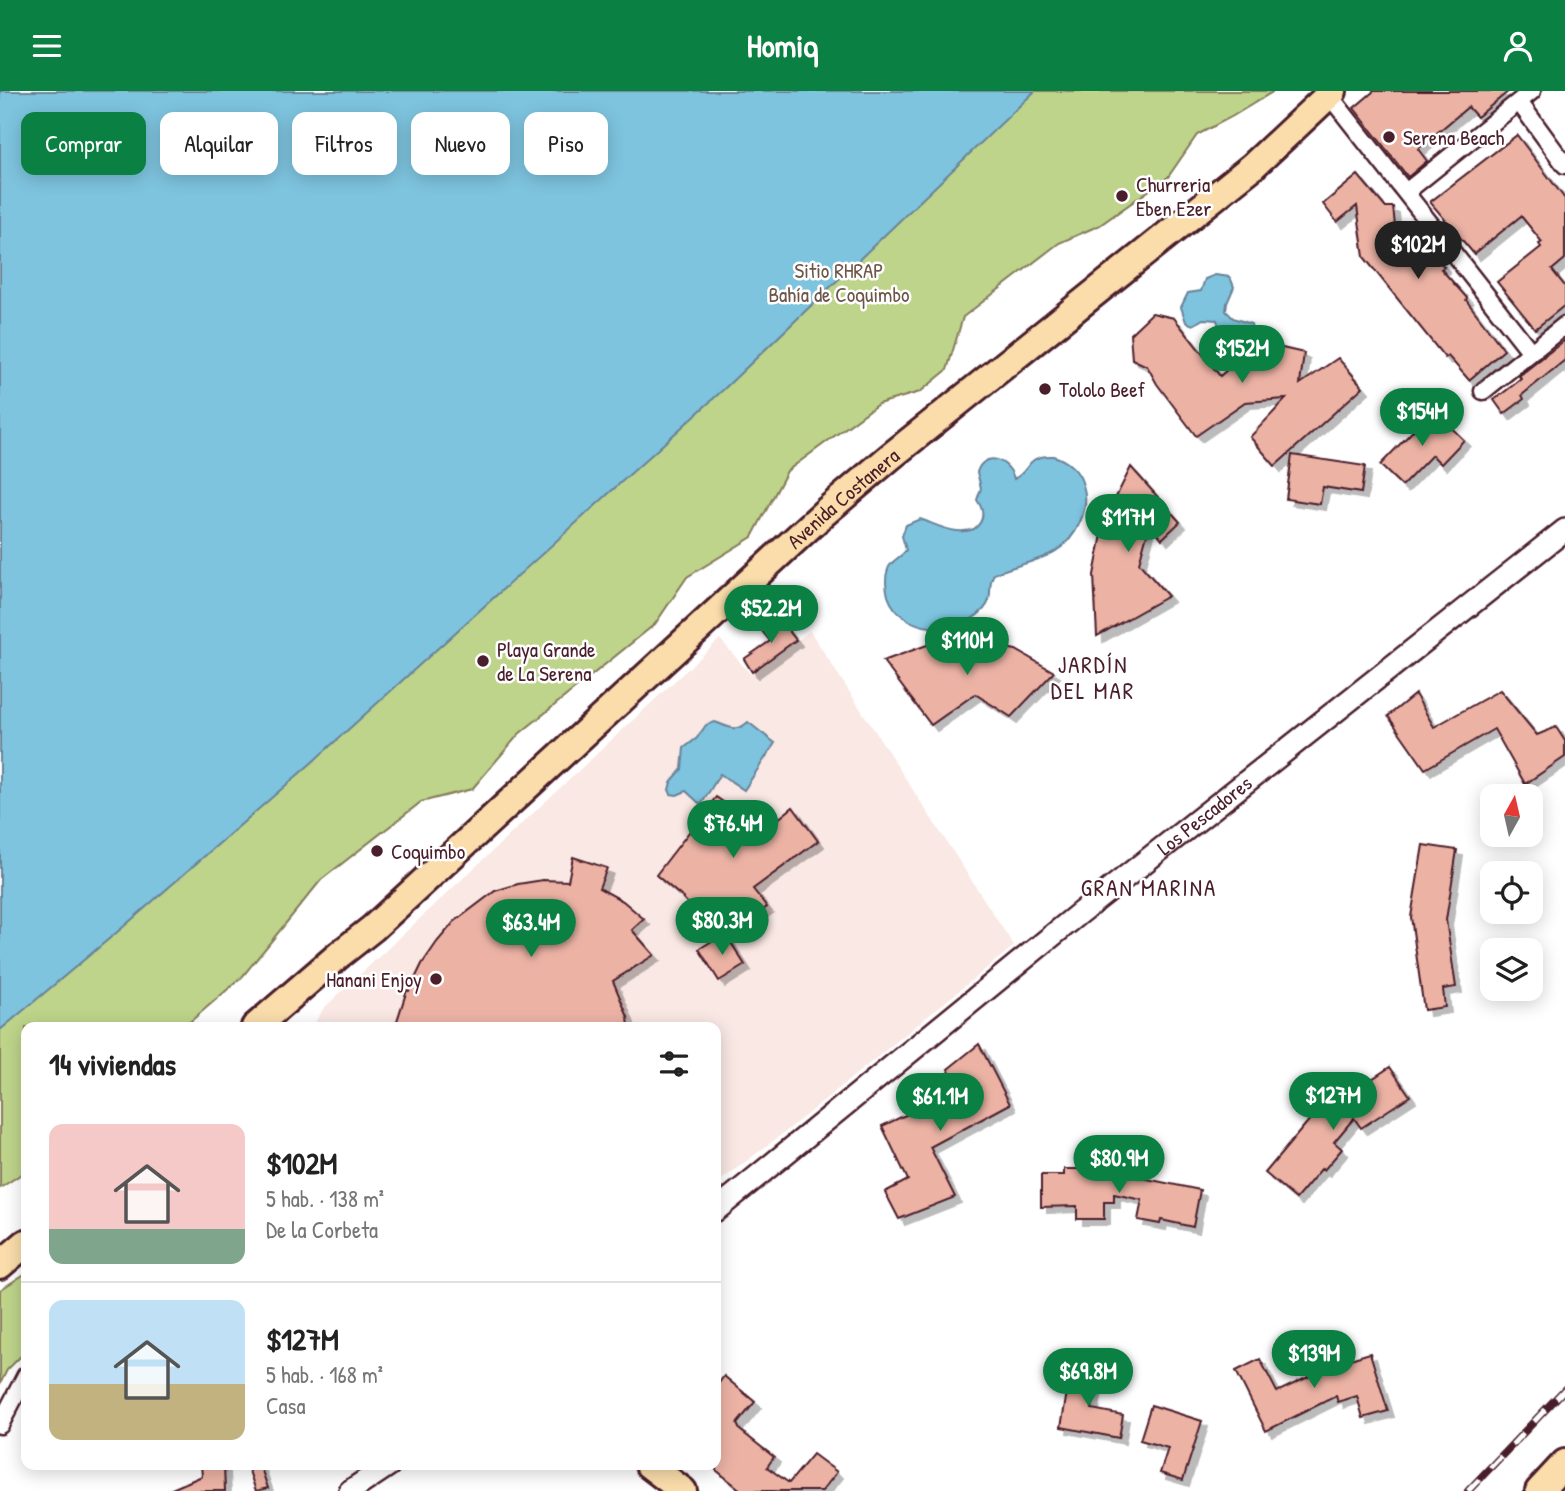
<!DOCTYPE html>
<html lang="es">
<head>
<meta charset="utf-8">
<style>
	:root { --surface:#fff; --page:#f2f2f2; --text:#222; --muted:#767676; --line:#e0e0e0; --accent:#0b8043 }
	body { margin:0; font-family:"Patrick Hand",sans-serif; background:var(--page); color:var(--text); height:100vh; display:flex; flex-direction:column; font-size:26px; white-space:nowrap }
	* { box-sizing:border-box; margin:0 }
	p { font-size:23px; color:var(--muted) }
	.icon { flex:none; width:38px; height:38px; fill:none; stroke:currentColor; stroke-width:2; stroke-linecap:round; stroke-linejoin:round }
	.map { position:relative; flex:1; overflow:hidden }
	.panel { position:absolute; left:21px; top:931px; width:700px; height:448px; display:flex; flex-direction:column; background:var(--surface); border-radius:14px; box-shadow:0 4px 18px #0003 }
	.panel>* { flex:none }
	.hud { position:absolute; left:21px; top:21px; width:700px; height:63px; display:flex; gap:14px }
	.needle { width:46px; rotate:8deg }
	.tools { position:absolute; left:1480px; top:693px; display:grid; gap:14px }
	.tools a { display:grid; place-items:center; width:63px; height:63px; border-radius:14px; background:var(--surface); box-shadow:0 4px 18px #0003; font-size:35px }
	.price { position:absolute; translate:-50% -60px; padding:0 16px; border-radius:24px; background:var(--accent); color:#fff; font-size:23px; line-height:46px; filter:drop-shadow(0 2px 4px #0008) }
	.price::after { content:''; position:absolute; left:50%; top:42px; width:21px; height:16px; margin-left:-10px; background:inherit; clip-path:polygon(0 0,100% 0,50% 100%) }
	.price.selected { background:#222; color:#fff }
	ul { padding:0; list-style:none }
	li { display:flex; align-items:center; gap:21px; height:175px; padding:0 28px }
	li+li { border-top:2px solid var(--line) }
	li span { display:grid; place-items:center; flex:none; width:196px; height:140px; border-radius:14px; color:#555 }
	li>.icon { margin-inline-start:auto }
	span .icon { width:84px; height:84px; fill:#fffc; stroke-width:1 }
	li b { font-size:30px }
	h2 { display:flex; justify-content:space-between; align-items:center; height:84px; padding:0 28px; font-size:30px }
	.pill { padding:0 24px; border-radius:14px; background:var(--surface); box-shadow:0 4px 18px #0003; font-size:24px; line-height:63px }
	.pill.selected { background:var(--accent); color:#fff }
	header { display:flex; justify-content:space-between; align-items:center; height:91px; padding:0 28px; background:var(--accent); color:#fff; font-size:32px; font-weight:700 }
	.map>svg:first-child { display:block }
	.built { fill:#f9e8e4 }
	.green { fill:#bed48a; stroke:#847a5a; stroke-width:2 }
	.water { fill:#7ec4df; stroke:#698297; stroke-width:2 }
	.building { fill:#ecb3a5; stroke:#4a1f2b; stroke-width:2; filter:url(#shadow) }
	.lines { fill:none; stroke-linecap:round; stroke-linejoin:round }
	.minor-casing { stroke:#4a1f2b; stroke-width:21 }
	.tertiary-casing { stroke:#4a1f2b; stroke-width:26 }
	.primary-casing { stroke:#4a1f2b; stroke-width:32 }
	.minor { stroke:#fff; stroke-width:16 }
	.tertiary { stroke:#fff; stroke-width:21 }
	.primary { stroke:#faddab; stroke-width:26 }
	.rail-casing { stroke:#4a1f2b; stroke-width:8 }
	.rail { stroke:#fff; stroke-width:5; stroke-dasharray:16; stroke-linecap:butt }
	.poi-dot { fill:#4a1f2b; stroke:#fff; stroke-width:2.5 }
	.labels { text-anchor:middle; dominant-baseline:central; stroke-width:5; stroke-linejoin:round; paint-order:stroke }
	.poi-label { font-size:21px; fill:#4a1f2b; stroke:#fff; text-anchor:start }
	.park-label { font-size:21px; fill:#6d5548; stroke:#fff }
	.street-label { font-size:21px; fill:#4a1f2b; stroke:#fff }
	.neighbourhood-label { font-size:23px; letter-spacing:2px; fill:#4a1f2b; stroke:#fff }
</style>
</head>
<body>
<header><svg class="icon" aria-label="menu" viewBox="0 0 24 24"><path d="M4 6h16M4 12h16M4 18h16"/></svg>Homiq<svg class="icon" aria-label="person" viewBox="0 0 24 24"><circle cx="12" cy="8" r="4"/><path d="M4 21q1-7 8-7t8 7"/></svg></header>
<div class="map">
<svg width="1565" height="1400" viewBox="0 0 1565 1400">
	<defs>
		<filter id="shadow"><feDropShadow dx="6" dy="6" stdDeviation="0" flood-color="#0004"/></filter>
	</defs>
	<rect width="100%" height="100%" fill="#fff"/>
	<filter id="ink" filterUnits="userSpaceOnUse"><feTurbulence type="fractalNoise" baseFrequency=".0143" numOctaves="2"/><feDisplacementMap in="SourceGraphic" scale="14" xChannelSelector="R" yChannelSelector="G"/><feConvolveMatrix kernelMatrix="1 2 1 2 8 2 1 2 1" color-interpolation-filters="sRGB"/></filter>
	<g filter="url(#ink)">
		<path class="built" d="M810 540 1014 855 785 1041 716 1093V936H312L324 917 720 548 751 584Z"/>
		<g class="green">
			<path d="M859 0H1274L1233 25 1197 44 1168 86 1100 134 1059 152 963 226 947 279 920 301 878 313 787 380 752 446 687 486 655 533 519 643 472 698 421 711 321 789 242 886 184 936H26V1080L0 1097V757Z"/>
			<path d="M26 1182V1260L7 1279 0 1293V1199Z"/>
		</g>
		<g class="water">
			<path d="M0 0H1035L724 298 308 675 122 837 0 939Z"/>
			<path d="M1215 184 1230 186 1234 196 1227 212 1226 220 1233 227 1251 233 1254 247 1241 262 1226 258 1217 229 1203 228 1193 234 1186 231 1181 216 1188 202 1201 200 1205 188Z"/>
			<path d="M1053 365C1067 369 1079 379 1083 394 1087 406 1085 420 1080 431 1064 470 1026 469 994 483 986 494 995 506 984 518 959 546 901 543 888 505 886 497 885 486 888 478 891 469 901 467 906 459L902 445 906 434 920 428C937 434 956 445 974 438 986 429 984 419 977 409L981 397 977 381C985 358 1010 370 1014 388 1031 380 1025 364 1053 365Z"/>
			<path d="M715 631C729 636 736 642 748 631L775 652 744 699 720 683 701 714 686 700 677 704 671 703 669 699 671 691 682 678 684 657 697 647 706 634Z"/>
		</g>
		<g class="building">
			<path d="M1374 0H1509L1477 26 1468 16 1418 58 1427 70 1408 86 1354 17Z"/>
			<path d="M1517 44 1565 108V168L1552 179 1565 195V214L1535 238 1497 191 1541 156 1539 153 1542 151 1521 125 1474 163 1430 111Z"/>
			<path d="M1358 84 1385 116H1393L1396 144 1406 136 1427 162 1431 159 1444 176 1441 178 1467 207 1466 209 1504 259 1469 289 1448 265 1445 267 1364 166 1357 115 1337 131 1323 113Z"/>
			<path d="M1152 222 1174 227 1220 285 1267 243 1278 256 1304 262 1300 293 1338 267 1363 296 1275 375 1250 346 1286 308 1245 311 1196 345 1157 293 1147 275 1132 268 1130 243Z"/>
			<path d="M1565 249V269L1522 304 1524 308 1504 323 1494 309 1521 288 1519 285Z"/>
			<path d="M1433 319 1464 349 1441 373 1432 364 1402 395 1380 374Z"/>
			<path d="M1292 364 1365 375 1361 402 1323 396 1320 413 1286 408Z"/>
			<path d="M1131 376 1180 431 1162 448 1150 432 1139 472 1168 505 1097 545 1094 484 1105 428Z"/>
			<path d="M779 527 796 549 752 581 744 568 770 550 762 540Z"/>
			<path d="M973 551 1016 559 1054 581 1011 626 975 603 931 634 883 570 927 554Z"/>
			<path d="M1500 599 1537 644 1556 636 1565 650V666L1525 693 1494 638 1425 678 1388 625 1415 603 1434 636Z"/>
			<path d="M716 706 742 724 760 743 793 716 818 750 753 798 767 816 736 839 714 812 697 823 682 806 656 784Z"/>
			<path d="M1423 754 1457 759 1446 829 1456 896 1443 898 1445 916 1424 919 1411 826Z"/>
			<path d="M573 766 607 777 599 797 623 810 644 828 632 839 654 864 613 890 628 926 629 936H395L407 899 409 900 422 873 437 851 454 831 495 800 518 793 543 789 568 790Z"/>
			<path d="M725 842 745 874 719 890 699 858Z"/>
			<path d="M979 953 1010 1013 930 1056 955 1106 899 1128 885 1101 908 1089 882 1035 959 999 948 978Z"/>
			<path d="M1390 976 1410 1005 1361 1037 1354 1027 1334 1051 1342 1058 1324 1079 1322 1077 1296 1108 1265 1082 1316 1021 1318 1024Z"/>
			<path d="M1064 1078H1113V1081L1200 1099 1193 1136 1161 1129 1160 1133 1138 1129 1142 1109 1114 1103V1111H1104V1128H1077V1115L1041 1116V1084H1064Z"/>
			<path d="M1370 1262 1388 1320 1363 1327 1357 1305 1338 1311 1336 1305 1266 1340 1236 1280 1260 1268 1277 1301 1327 1277V1275Z"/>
			<path d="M1071 1278 1098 1283 1092 1318 1123 1324 1119 1347 1061 1336Z"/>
			<path d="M724 1285 755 1311 737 1333 740 1339 774 1366 767 1376 789 1392 813 1363 837 1381 822 1400H742L716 1379V1296Z"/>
			<path d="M1151 1314 1202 1330 1183 1389 1160 1382 1168 1357 1140 1349Z"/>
			<path d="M201 1374H224L225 1400H167L202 1385Z"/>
			<path d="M247 1374H260L268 1397 256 1400Z"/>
		</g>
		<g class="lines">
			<defs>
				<g id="minor">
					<path d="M1329 4 1531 261"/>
					<path d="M1519 11 1565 74"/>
					<path d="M1406 101 1532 0"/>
					<path d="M1483 300 1565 234"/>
					<path d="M0 1334 26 1284"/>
				</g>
				<g id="tertiary">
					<path id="s1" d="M716 1119 1080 822 1565 439"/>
					<path d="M350 1400 389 1374"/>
				</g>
				<g id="primary">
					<path id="s2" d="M255 936 340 863 373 837 824 422 890 366 1253 75 1333 0"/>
					<path d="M0 1174 26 1152"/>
					<path d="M649 1374 683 1400"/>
					<path d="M1539 1400 1565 1372"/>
				</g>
			</defs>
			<use href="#minor" class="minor-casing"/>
			<use href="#tertiary" class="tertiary-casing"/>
			<use href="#primary" class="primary-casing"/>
			<use href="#minor" class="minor"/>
			<use href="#tertiary" class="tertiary"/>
			<use href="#primary" class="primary"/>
			<defs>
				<path id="rail" d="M1468 1400 1565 1298"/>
			</defs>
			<use href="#rail" class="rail-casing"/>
			<use href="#rail" class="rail"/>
		</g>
	</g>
	<g class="poi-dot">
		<circle cx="1389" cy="46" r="7"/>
		<circle cx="1122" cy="105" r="7"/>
		<circle cx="1045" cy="298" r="7"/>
		<circle cx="483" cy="570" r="7"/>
		<circle cx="377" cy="760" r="7"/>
		<circle cx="436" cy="888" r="7"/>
	</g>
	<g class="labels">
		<g class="poi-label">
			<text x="1403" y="46">Serena Beach</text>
			<text x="1136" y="93">Churreria<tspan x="1136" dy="24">Eben Ezer</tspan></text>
			<text x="1059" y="298">Tololo Beef</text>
			<text x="497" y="558">Playa Grande<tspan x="497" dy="24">de La Serena</tspan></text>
			<text x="391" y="760">Coquimbo</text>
			<text x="422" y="888" text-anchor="end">Hanani Enjoy</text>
		</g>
		<g class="park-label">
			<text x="839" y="179">Sitio RHRAP<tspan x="839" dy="24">Bahía de Coquimbo</tspan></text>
		</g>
		<g class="street-label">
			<text stroke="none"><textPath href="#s2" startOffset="791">Avenida Costanera</textPath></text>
			<text stroke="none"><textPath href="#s1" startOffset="628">Los Pescadores</textPath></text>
		</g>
		<g class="neighbourhood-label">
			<text x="1093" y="573">JARDÍN<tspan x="1093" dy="26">DEL MAR</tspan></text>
			<text x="1149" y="796">GRAN MARINA</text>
		</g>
	</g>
</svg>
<div class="tools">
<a><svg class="needle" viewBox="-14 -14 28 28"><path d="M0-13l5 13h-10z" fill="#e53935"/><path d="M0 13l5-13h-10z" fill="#767676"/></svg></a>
<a><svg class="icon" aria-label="locate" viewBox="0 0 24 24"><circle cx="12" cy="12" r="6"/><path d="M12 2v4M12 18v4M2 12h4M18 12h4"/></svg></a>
<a><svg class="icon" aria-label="layers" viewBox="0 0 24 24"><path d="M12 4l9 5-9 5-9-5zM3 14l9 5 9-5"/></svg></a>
</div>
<b class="price selected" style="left:1418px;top:190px">$102M</b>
<b class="price" style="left:1242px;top:294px">$152M</b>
<b class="price" style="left:1422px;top:357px">$154M</b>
<b class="price" style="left:1128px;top:463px">$117M</b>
<b class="price" style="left:771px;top:554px">$52.2M</b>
<b class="price" style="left:967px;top:586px">$110M</b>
<b class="price" style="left:733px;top:769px">$76.4M</b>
<b class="price" style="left:722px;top:866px">$80.3M</b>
<b class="price" style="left:531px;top:868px">$63.4M</b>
<b class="price" style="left:1333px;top:1041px">$127M</b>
<b class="price" style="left:940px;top:1042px">$61.1M</b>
<b class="price" style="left:1119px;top:1104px">$80.9M</b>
<b class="price" style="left:1314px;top:1299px">$139M</b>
<b class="price" style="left:1088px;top:1317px">$69.8M</b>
<div class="hud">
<a class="pill selected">Comprar</a>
<a class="pill">Alquilar</a>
<a class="pill">Filtros</a>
<a class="pill">Nuevo</a>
<a class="pill">Piso</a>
</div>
<section class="panel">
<h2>14 viviendas<svg class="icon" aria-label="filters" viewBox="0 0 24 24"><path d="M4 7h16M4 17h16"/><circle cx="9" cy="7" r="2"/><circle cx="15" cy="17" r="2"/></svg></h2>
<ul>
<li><span style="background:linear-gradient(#f6c9c9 75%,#7fa58c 0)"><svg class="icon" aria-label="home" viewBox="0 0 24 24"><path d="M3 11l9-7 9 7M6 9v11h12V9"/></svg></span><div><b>$102M</b><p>5 hab. · 138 m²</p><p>De la Corbeta</p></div></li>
<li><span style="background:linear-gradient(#bfe0f5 60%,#c2b280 0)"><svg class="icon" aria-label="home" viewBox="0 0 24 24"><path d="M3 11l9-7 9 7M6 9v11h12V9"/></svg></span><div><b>$127M</b><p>5 hab. · 168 m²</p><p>Casa</p></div></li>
</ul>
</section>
</div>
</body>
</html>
